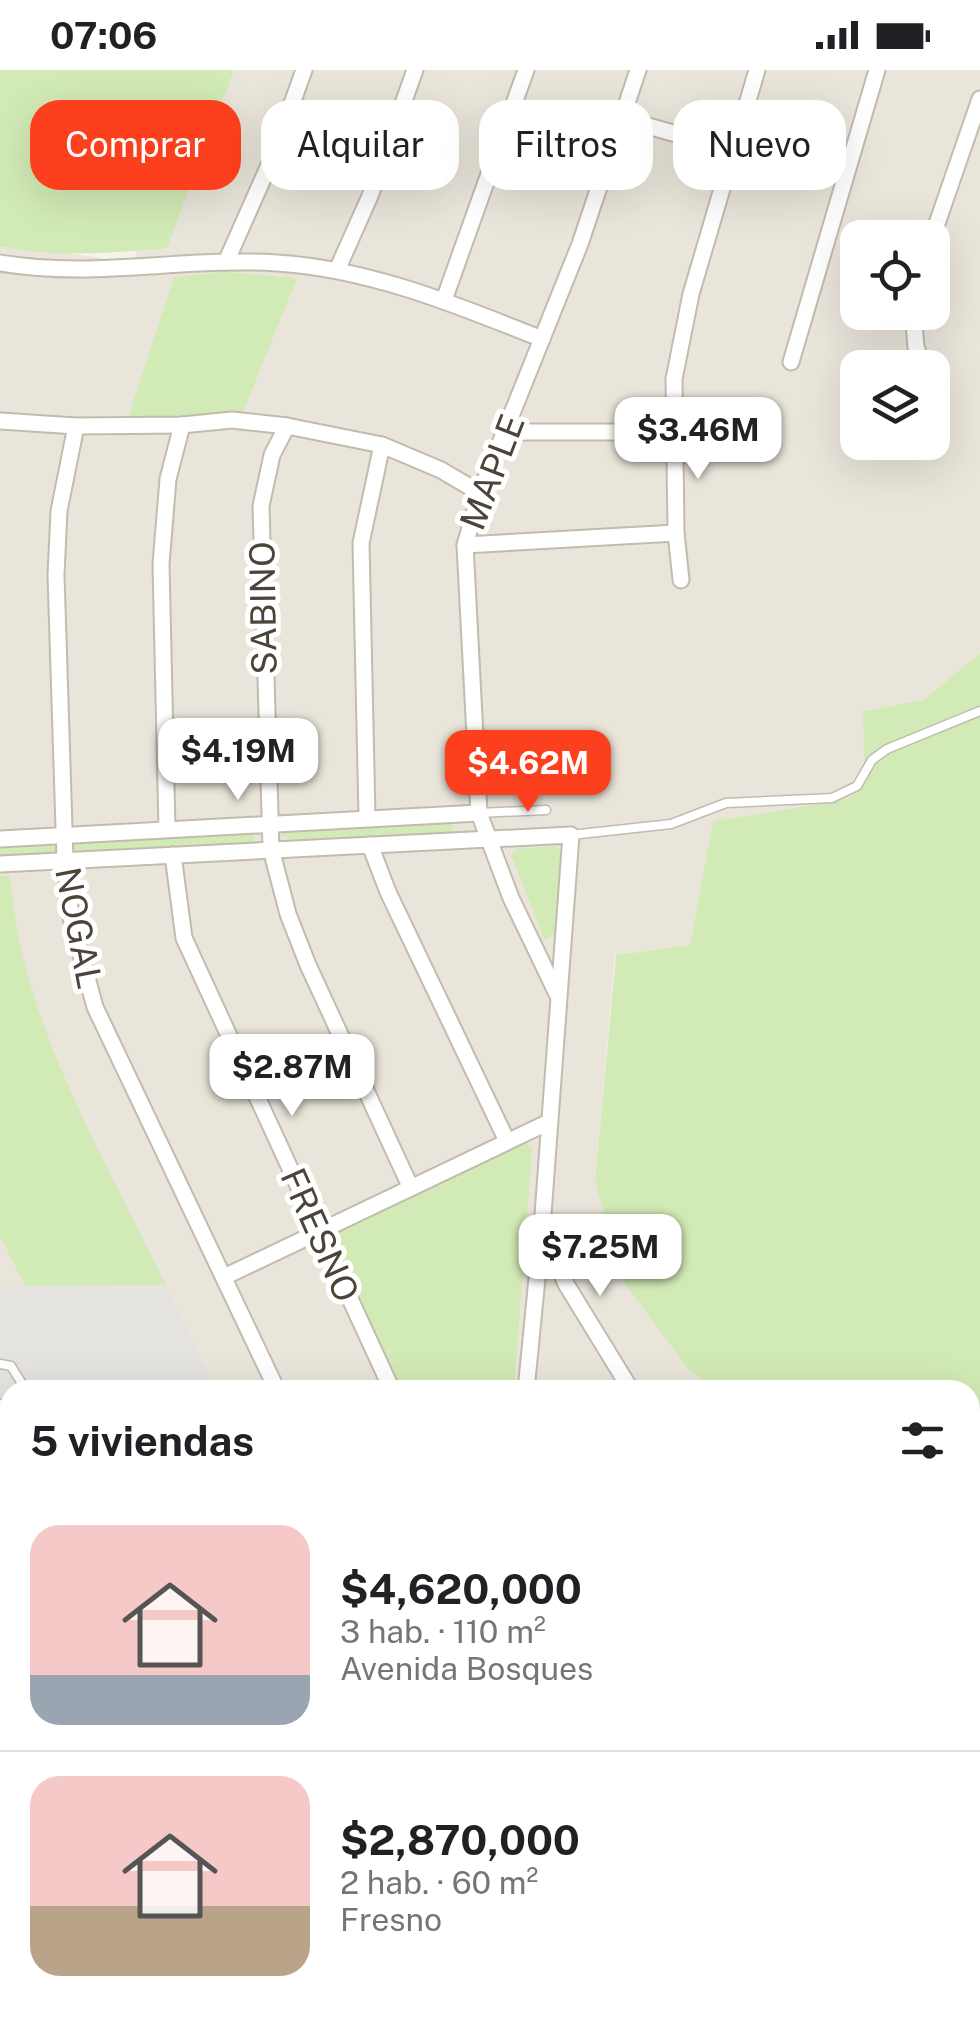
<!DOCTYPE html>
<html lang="es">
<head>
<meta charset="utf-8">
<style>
	:root { --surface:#fff; --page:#f2f2f2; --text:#202124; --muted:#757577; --line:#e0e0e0; --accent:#fc3f1d }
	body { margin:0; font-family:"Public Sans",sans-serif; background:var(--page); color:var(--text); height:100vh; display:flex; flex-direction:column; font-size:38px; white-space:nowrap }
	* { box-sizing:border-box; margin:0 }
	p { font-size:32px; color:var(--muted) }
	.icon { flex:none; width:55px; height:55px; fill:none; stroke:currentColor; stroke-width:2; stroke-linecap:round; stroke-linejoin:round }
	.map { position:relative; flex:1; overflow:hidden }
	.details { position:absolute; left:0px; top:1310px; width:980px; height:642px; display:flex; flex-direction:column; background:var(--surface); border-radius:30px 30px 0 0; box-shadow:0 10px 40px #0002 }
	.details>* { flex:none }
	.top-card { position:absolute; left:30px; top:30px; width:920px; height:90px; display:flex; gap:20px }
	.controls { position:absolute; left:840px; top:150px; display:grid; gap:20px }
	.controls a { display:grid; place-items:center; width:110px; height:110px; border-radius:20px; background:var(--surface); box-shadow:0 10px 40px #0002; font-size:50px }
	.price { position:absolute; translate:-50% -85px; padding:0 22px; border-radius:20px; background:#fff; color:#222; font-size:32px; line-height:65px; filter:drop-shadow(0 2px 5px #0008) }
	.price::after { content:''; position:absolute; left:50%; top:60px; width:30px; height:22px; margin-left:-15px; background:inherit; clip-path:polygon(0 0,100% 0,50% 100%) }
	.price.selected { background:var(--accent); color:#fff }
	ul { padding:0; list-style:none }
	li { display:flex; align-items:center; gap:30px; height:250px; padding:0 30px }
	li+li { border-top:2px solid var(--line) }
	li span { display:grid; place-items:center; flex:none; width:280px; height:200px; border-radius:30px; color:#555 }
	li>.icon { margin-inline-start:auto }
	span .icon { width:120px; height:120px; fill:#fffc; stroke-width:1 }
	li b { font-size:42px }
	h2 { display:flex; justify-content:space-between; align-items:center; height:120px; padding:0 30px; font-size:42px }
	.tag { padding:0 35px; border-radius:30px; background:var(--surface); box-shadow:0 10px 40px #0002; font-size:35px; line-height:90px }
	.tag.selected { background:var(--accent); color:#fff }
	.status { display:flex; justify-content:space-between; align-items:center; height:70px; padding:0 50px; background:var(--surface); direction:ltr }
	.status svg { height:28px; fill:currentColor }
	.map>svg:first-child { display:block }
	.residential { fill:#eae5da; fill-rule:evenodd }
	.green { fill:#d2eab5 }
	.parking { fill:#e5e3e0 }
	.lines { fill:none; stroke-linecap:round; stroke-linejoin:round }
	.stream { stroke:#a9d4f2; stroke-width:5 }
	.lane-casing { stroke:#c2bbae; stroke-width:11 }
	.street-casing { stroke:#c2bbae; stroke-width:19 }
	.secondary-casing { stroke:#d6c79b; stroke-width:26 }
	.lane { stroke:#fff; stroke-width:8 }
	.street { stroke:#fff; stroke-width:15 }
	.secondary { stroke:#fff3cd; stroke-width:22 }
	.labels { text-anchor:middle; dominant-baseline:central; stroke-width:10; stroke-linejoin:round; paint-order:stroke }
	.street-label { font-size:35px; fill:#4b4439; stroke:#fff }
</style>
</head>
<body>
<div class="status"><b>07:06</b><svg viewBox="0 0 49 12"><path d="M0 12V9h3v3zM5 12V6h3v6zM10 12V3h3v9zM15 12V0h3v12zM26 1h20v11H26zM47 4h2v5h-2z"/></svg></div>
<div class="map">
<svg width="980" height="1952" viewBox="0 0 980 1952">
	<rect width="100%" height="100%" fill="#f6f3ec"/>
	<g class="residential">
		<path d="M199 0H980V583L923 630 863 641 864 714 845 730 713 752 690 875 615 885 595 1113 623 1211 690 1302 719 1320H10V1551L0 1530V173L133 193ZM858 168H932V242H858ZM858 298H932V372H858Z"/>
		<path d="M970 1417 980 1418V1821L970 1819Z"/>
		<path d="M980 1923V1952H656L658 1942H970V1925Z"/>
		<path d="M247 1943H560V1952H253Z"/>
	</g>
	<g class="green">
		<path d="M0 0H234L167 178C112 183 54 188 0 176Z"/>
		<path d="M224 202 297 208 243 342 128 348 174 207Z"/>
		<path d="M980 583V1418L970 1417V1320H719L690 1302 623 1211 595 1112 616 885 690 875 713 751 845 730 864 714 863 641 923 630Z"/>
		<path d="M447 751 454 757 447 765 297 771 281 766 285 761Z"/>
		<path d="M249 760 254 765 253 774 79 782 73 778 74 771Z"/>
		<path d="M51 772 59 780 51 785 0 787V775Z"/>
		<path d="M557 776C572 799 558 839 554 865L545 870 511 785 517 779Z"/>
		<path d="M0 806H10C21 953 103 1084 166 1215L25 1216 0 1166Z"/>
		<path d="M526 1072 532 1078 514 1320H399L332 1176 335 1161Z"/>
		<path d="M0 1786 6 1799 10 1798V1942L126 1943 133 1952H0Z"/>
		<path d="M970 1819 980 1821V1923L970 1925Z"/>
		<path d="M560 1943H658L656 1952H560Z"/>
	</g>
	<path class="parking" d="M166 1215 215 1320H10V1421L0 1401V1217Z"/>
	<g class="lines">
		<g class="stream">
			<path d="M970 1878 980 1881"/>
			<path d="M600 1952 602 1942"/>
		</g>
		<defs>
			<g id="lane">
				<path d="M479 743 546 740"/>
				<path d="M571 765 671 754 726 733 832 728 857 716 872 690 887 679 980 641"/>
				<path d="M0 1294 11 1296 26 1320"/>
				<path d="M0 1334 10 1359"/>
				<path d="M0 1679H10"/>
			</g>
			<g id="street">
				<path d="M623 49 733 80"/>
				<path d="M932 168 980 29"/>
				<path d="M226 192 274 84 304 0"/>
				<path d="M0 193C94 209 183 187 277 193 370 199 457 235 542 269"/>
				<path d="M337 200 370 126 415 0"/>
				<path d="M444 230 526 0"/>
				<path d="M913 242 916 277 923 297"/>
				<path d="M791 292 877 0"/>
				<path d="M0 351 76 356 182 355 232 350 287 356 382 375 441 400 480 423"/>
				<path d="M76 356 59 441 56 505 65 790 71 848 95 937 277 1320"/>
				<path d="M287 356 272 385 261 436 271 779 288 844 308 895 410 1116"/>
				<path d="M507 362H674"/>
				<path d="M465 475 676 463"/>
				<path d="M681 510 676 463 674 309 691 224 757 0"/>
				<path d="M367 747 361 473 382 375"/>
				<path d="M167 759 161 494 168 409 182 355"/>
				<path d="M0 769 479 743"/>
				<path d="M370 775 388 822 507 1071"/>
				<path d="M173 785 184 868 392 1320"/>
				<path d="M0 794 571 765 542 1158 526 1320"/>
				<path d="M557 924 511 828 479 743 465 475 480 423 580 174 638 0"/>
				<path d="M544 1162 566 1214 631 1320"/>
				<path d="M224 1207 549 1052"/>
				<path d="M970 1504H980"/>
				<path d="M970 1611H980"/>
				<path d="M970 1716 980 1715"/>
				<path d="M970 1808 980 1812"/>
				<path d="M398 1942 403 1952"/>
				<path d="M721 1942 740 1952"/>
				<path d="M952 1942 980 1949"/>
				<path d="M482 1952 483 1942"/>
				<path d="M660 1952 661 1942"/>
			</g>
			<g id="secondary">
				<path d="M0 1439 10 1450"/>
				<path d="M0 1486 10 1507"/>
				<path d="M0 1604 10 1624"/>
				<path d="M181 1942 187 1952"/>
				<path d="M229 1942 235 1952"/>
				<path d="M269 1942 275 1952"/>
			</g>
		</defs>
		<use href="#lane" class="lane-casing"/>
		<use href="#street" class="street-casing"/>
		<use href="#secondary" class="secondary-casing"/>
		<use href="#lane" class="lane"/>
		<use href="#street" class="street"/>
		<use href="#secondary" class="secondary"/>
	</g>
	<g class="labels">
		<g class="street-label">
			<text transform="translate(492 402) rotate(-69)">MAPLE</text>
			<text transform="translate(263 538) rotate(-91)">SABINO</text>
			<text transform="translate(79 858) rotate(79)">NOGAL</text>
			<text transform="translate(320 1165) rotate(66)">FRESNO</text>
		</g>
	</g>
</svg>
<div class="controls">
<a><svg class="icon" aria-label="locate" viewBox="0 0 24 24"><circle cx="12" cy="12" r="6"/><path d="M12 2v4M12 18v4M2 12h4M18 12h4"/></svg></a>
<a><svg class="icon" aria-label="layers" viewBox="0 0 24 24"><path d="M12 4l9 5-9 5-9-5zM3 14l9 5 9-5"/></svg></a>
</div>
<b class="price" style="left:698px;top:412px">$3.46M</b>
<b class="price" style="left:238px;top:733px">$4.19M</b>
<b class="price selected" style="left:528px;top:745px">$4.62M</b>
<b class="price" style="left:292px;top:1049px">$2.87M</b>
<b class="price" style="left:600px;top:1229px">$7.25M</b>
<div class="top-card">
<a class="tag selected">Comprar</a>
<a class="tag">Alquilar</a>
<a class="tag">Filtros</a>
<a class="tag">Nuevo</a>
</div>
<section class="details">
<h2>5 viviendas<svg class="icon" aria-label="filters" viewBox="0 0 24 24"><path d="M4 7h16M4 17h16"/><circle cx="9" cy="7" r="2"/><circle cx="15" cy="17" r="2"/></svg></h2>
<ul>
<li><span style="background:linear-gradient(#f6c9c9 75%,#9aa5b1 0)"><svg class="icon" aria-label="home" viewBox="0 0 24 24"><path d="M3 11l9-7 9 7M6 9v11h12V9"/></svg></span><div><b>$4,620,000</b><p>3 hab. · 110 m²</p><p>Avenida Bosques</p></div></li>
<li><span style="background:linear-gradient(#f6c9c9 65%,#b9a48a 0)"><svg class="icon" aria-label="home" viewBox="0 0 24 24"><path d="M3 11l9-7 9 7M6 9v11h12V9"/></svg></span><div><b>$2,870,000</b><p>2 hab. · 60 m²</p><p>Fresno</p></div></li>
</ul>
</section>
</div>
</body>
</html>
